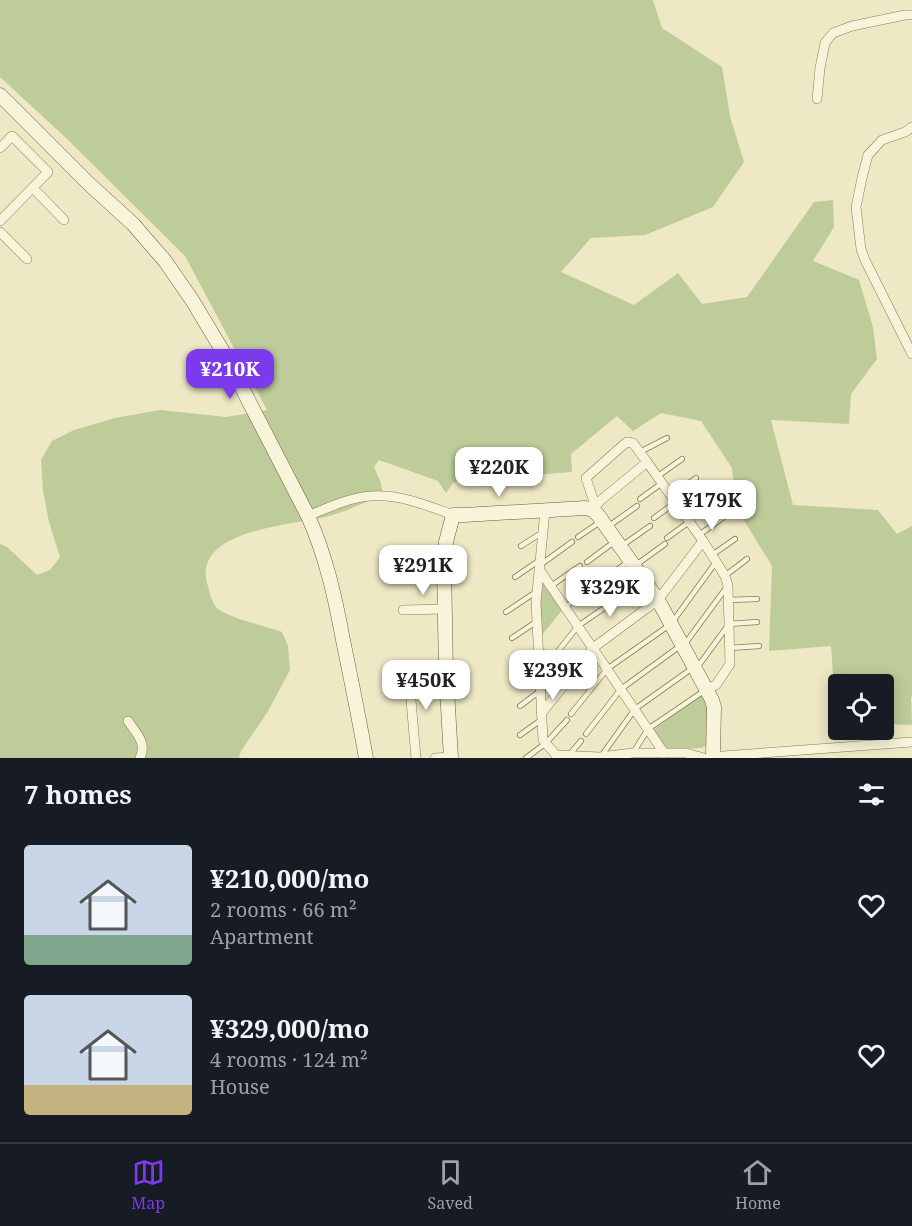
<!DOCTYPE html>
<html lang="en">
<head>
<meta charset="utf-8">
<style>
	:root { --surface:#171b24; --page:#242831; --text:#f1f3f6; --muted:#9ea1a6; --line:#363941; --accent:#7c3aed }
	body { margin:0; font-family:"Noto Serif",serif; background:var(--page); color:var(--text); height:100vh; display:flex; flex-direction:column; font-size:22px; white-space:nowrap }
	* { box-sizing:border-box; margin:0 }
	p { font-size:20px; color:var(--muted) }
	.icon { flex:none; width:33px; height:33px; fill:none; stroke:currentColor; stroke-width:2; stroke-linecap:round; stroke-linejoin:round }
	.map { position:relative; height:758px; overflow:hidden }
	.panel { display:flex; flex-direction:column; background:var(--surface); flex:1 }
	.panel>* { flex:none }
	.buttons { position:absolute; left:828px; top:674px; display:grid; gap:12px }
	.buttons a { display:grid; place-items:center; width:66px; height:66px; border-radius:6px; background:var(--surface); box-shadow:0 3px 15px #0003; font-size:30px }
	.price { position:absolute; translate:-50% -51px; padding:0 14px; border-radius:12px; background:#fff; color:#222; font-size:20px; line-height:39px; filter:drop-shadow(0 2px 3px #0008) }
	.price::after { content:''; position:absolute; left:50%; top:36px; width:18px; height:14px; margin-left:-9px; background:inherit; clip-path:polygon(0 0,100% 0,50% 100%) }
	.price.selected { background:var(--accent); color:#fff }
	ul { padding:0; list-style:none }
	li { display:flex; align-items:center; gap:18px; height:150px; padding:0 24px }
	li span { display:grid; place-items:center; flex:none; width:168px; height:120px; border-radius:6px; color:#555 }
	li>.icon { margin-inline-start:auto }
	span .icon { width:72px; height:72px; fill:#fffc; stroke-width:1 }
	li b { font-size:26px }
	h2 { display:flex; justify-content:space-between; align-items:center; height:72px; padding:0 24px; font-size:26px }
	.dock { display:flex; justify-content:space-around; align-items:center; height:84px; border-top:2px solid var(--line); background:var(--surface); font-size:16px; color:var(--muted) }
	.dock a { display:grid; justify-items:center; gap:3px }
	.dock .selected { color:var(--accent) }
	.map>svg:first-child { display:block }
	.green { fill:#becc99 }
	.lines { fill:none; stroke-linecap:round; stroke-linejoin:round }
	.lane-casing { stroke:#897b5b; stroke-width:6 }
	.street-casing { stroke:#897b5b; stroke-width:10 }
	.secondary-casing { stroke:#6b5b3f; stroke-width:15 }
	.lane { stroke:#f8f4d9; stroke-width:4.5 }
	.street { stroke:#f8f4d9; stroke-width:9 }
	.secondary { stroke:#f8f4d9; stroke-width:14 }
</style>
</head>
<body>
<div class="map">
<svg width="912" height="758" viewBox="0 0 912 758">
	<rect width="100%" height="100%" fill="#eee8c5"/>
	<g class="green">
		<path d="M0 0H653L662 28 722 67 730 116 744 162 713 207 645 235 591 238 561 272 634 305 678 273 702 304 747 297 814 202 833 200 834 227 813 261 859 280 873 327 877 359 851 394 849 424 771 420 793 505 878 510 897 534 912 526V697H911L912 725 884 724V684H838V687H834L831 646 769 651 772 566 737 509 732 468 701 421 661 413 633 431 617 416 571 454 572 472 509 477 489 469 453 483 446 493 438 481 379 460 374 467 381 483 382 491 377 498C360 504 343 513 325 517 292 525 193 530 207 583 209 590 212 603 217 608 226 617 267 627 282 632L288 646 290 670 267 713 241 751 239 758H0V544L7 547 37 575 50 570 60 557 49 522 43 491 41 460 52 441 74 430 115 418 160 410 226 417 267 410 185 256 65 137 0 77Z"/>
		<path d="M544 580 563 609 541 636 540 583Z"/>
		<path d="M703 694 709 706 708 744 702 748 670 749 664 747 653 730Z"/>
	</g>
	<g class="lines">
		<defs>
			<g id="lane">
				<path d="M640 452 667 438"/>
				<path d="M658 476 682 459"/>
				<path d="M671 496 696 478"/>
				<path d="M640 499 662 483"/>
				<path d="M685 515 710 498"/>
				<path d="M654 518 676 502"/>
				<path d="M609 526 637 506"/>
				<path d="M699 535 724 517"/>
				<path d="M578 537 600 522"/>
				<path d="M667 538 689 522"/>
				<path d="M623 545 650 526"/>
				<path d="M521 546 543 532"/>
				<path d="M712 555 735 539"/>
				<path d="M587 562 614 542"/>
				<path d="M540 565 572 542"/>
				<path d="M636 565 665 544"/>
				<path d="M726 575 747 559"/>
				<path d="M515 577 540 560"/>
				<path d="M551 586 580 566"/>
				<path d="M729 600 757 599"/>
				<path d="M565 607 628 562"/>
				<path d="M506 612 536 592"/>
				<path d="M512 638 536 622"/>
				<path d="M729 648 759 646"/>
				<path d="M517 664 537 651 555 655 578 626 642 582"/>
				<path d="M520 706 540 691"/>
				<path d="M571 714 607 669 671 624 716 562"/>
				<path d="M586 734 621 689 687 641 726 588"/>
				<path d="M520 735 541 720"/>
				<path d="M633 753 648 729 704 691"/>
				<path d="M569 755 581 741"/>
				<path d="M602 755 635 709 694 667 699 665 729 624 757 622"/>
				<path d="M526 758 546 743 567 720"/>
			</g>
			<g id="street">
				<path d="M817 99 820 68 825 43 833 33 852 26 905 15H912"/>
				<path d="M912 127 905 132 882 140 868 155 862 178 856 207 861 249 865 260 912 354"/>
				<path d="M0 148 12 136 48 172 0 221"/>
				<path d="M33 188 64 220"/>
				<path d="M0 232 27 259"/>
				<path d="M593 510 600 501 647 462 703 541 725 576 728 586 730 664 716 685 706 689"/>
				<path d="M593 510V499L586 478 622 446 627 442 633 443 647 462"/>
				<path d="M545 511 536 602 543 740 556 755 600 757 633 753H686L704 758"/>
				<path d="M308 516C327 508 351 497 371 496 400 494 426 505 453 515"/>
				<path d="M539 569 664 753"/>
				<path d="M403 610 444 609"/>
				<path d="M541 714 593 648 658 600 703 541"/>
				<path d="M128 721C137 734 147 743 140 758"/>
				<path d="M709 757 912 742"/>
				<path d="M416 758 409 677 446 673"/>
				<path d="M435 758 451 757"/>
			</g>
			<g id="secondary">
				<path d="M0 95 88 183 133 224 165 261 192 300 225 355 308 516C326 556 335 597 343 640 351 679 359 718 366 758"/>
				<path d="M451 758 446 673 444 565 446 542 453 515H464L585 508 593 510 598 515 658 600 712 700 714 707 713 756"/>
			</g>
		</defs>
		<use href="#lane" class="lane-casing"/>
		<use href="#street" class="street-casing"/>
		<use href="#secondary" class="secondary-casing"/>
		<use href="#lane" class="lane"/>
		<use href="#street" class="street"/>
		<use href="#secondary" class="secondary"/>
	</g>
</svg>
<div class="buttons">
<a><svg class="icon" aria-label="locate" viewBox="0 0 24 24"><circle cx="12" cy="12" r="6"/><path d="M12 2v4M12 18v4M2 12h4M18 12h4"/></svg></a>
</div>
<b class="price selected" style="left:230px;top:400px">¥210K</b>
<b class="price" style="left:499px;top:498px">¥220K</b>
<b class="price" style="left:712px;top:531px">¥179K</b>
<b class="price" style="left:423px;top:596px">¥291K</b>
<b class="price" style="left:610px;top:618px">¥329K</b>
<b class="price" style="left:553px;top:701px">¥239K</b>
<b class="price" style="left:426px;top:711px">¥450K</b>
</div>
<section class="panel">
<h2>7 homes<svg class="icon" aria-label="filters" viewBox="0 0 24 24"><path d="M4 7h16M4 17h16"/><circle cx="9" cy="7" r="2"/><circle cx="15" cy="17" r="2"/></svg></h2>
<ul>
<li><span style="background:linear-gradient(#c9d6e8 75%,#7fa58c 0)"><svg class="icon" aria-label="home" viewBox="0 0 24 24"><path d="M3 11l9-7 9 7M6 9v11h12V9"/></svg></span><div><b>¥210,000/mo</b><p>2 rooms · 66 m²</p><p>Apartment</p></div><svg class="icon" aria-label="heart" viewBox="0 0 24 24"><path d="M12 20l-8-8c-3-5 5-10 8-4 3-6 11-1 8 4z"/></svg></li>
<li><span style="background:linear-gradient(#c9d6e8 75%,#c2b280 0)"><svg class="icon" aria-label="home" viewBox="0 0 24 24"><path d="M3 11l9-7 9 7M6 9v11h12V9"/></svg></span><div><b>¥329,000/mo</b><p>4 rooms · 124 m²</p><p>House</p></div><svg class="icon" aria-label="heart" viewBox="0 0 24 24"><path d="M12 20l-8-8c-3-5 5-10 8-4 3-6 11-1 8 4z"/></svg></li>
</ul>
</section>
<nav class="dock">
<a class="selected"><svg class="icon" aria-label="map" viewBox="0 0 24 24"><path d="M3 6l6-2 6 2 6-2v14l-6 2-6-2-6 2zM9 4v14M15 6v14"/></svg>Map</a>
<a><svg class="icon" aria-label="saved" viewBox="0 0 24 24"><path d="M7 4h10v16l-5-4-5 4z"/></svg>Saved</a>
<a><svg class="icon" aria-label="home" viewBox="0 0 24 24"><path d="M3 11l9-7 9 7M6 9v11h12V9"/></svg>Home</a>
</nav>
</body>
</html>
